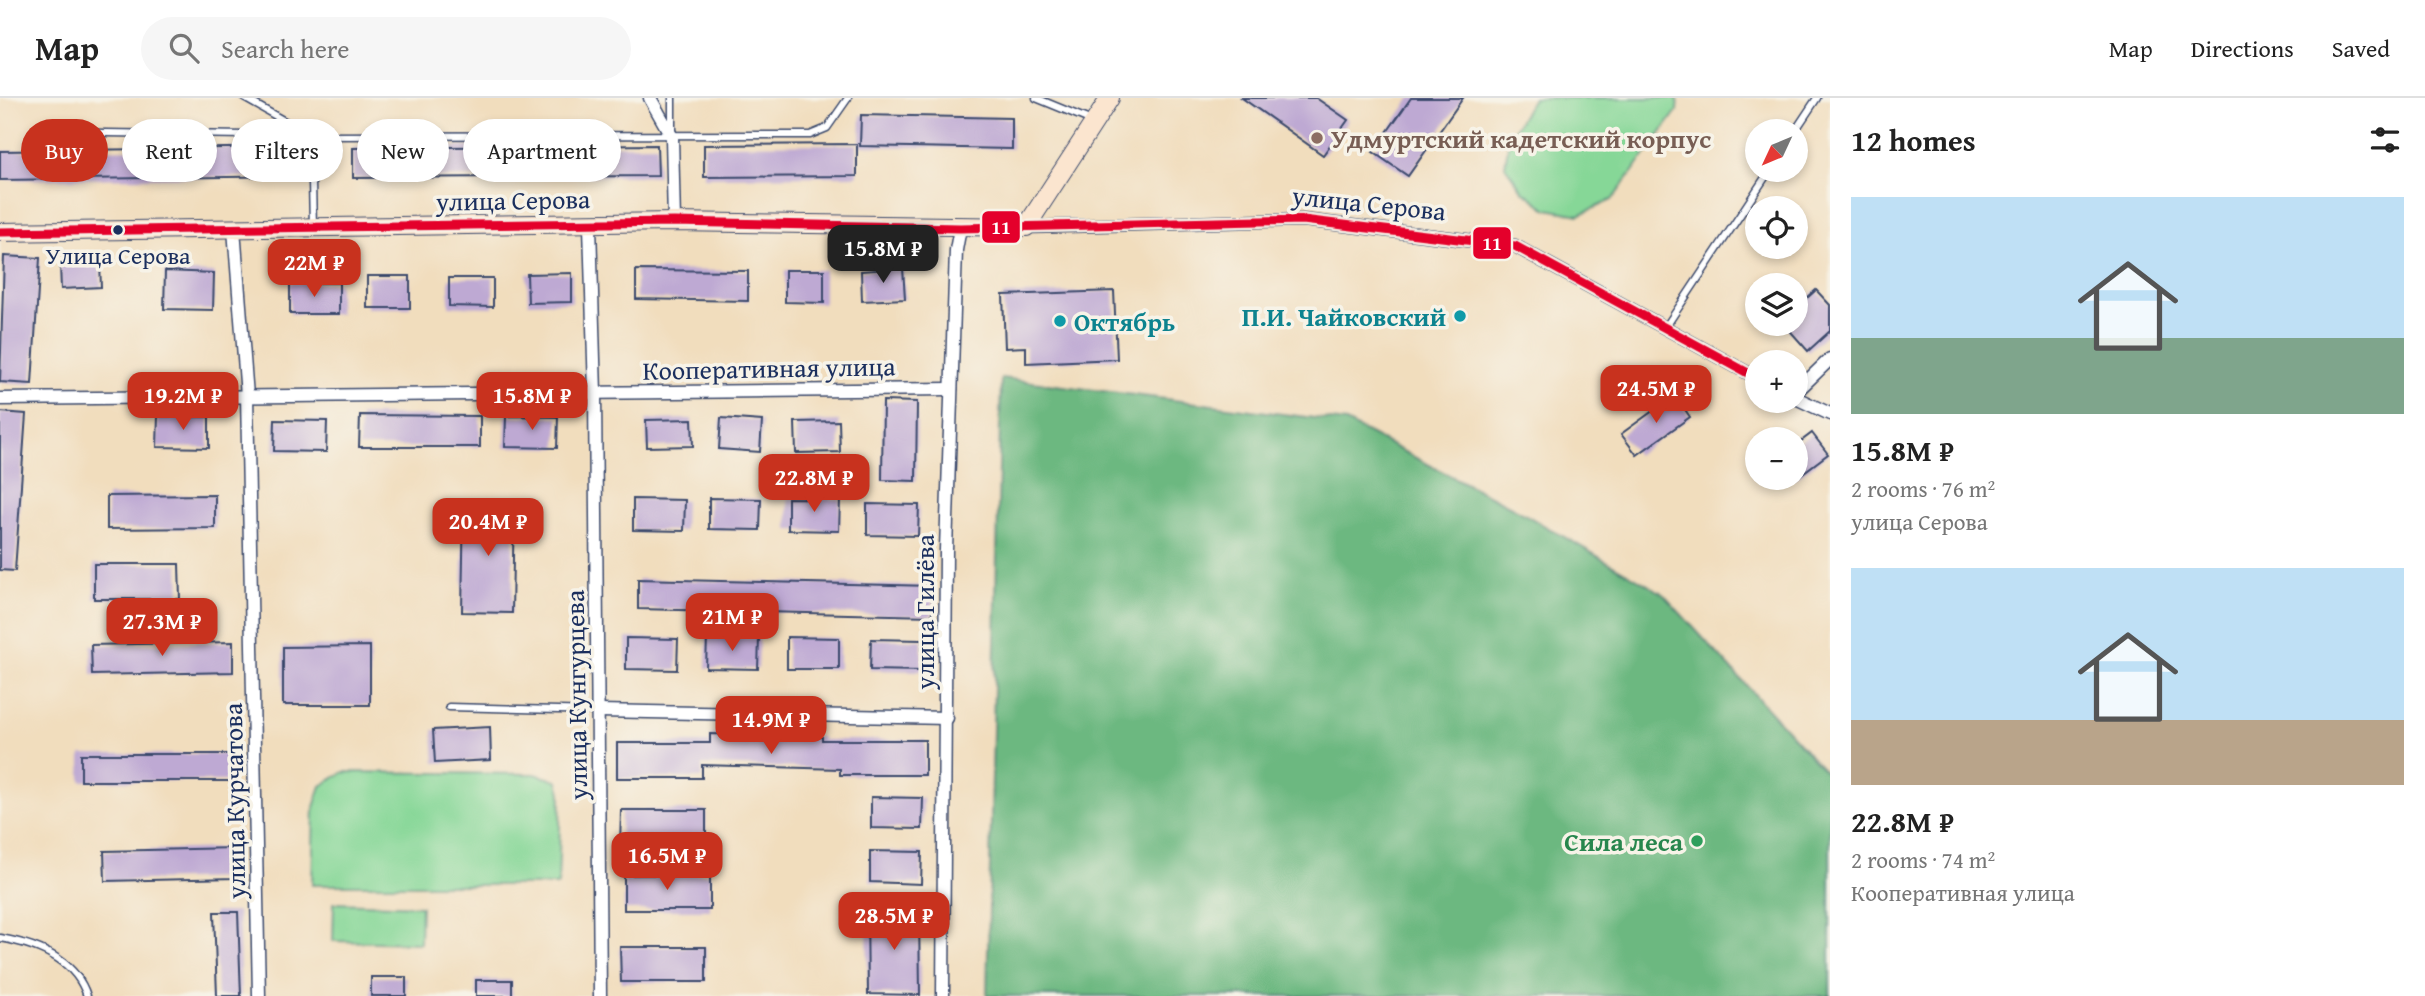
<!DOCTYPE html>
<html lang="en">
<head>
<meta charset="utf-8">
<style>
	:root { --surface:#fff; --page:#f6f6f6; --text:#222; --muted:#767676; --line:#e0e0e0; --accent:#c8321e }
	body { margin:0; font-family:"Gentium Book Plus",serif; background:var(--page); color:var(--text); height:100vh; display:flex; flex-direction:column; font-size:26px; white-space:nowrap }
	* { box-sizing:border-box; margin:0 }
	p { font-size:23px; color:var(--muted) }
	.icon { flex:none; width:38px; height:38px; fill:none; stroke:currentColor; stroke-width:2; stroke-linecap:round; stroke-linejoin:round }
	.map { position:relative; flex:1; overflow:hidden }
	.sheet { display:flex; flex-direction:column; background:var(--surface); width:595px }
	.sheet>* { flex:none }
	.hud { position:absolute; left:21px; top:21px; width:665px; height:63px; display:flex; gap:14px }
	.needle { width:46px; rotate:226deg }
	.fabs { position:absolute; left:1745px; top:21px; display:grid; gap:14px }
	.fabs a { display:grid; place-items:center; width:63px; height:63px; border-radius:50%; background:var(--surface); box-shadow:0 4px 10px #0003; font-size:35px }
	.price { position:absolute; translate:-50% -60px; padding:0 16px; border-radius:14px; background:var(--accent); color:#fff; font-size:23px; line-height:46px; filter:drop-shadow(0 2px 4px #0008) }
	.price::after { content:''; position:absolute; left:50%; top:42px; width:21px; height:16px; margin-left:-10px; background:inherit; clip-path:polygon(0 0,100% 0,50% 100%) }
	.price.on { background:#222; color:#fff }
	ul { padding:0; list-style:none }
	li { display:grid; align-content:center; gap:14px; height:371px; padding:0 21px }
	li span { display:grid; place-items:center; height:217px; border-radius:0px; color:#555 }
	li>.icon { margin-inline-start:auto }
	span .icon { width:126px; height:126px; fill:#fffc; stroke-width:1 }
	li b { font-size:30px }
	h2 { display:flex; justify-content:space-between; align-items:center; height:84px; padding:0 21px; font-size:30px }
	.pill { padding:0 24px; border-radius:32px; background:var(--surface); box-shadow:0 4px 10px #0003; font-size:24px; line-height:63px }
	.pill.on { background:var(--accent); color:#fff }
	header { display:flex; align-items:center; gap:42px; box-sizing:border-box; height:98px; padding:0 35px; background:var(--surface); border-bottom:2px solid var(--line) }
	header strong { font-size:33px }
	nav { display:flex; gap:38px; margin-inline-start:auto; font-size:24px }
	.search { width:490px; height:63px; background:var(--page); display:flex; align-items:center; gap:18px; box-sizing:border-box; padding:0 24px; border-radius:38px; color:var(--muted); font-size:26px }
	main { display:flex; flex:1; min-height:0 }
	.map>svg:first-child { display:block }
	.green { fill:#86d797; stroke:#50837a; stroke-width:2 }
	.forest { fill:#6cb880; stroke:#44746f; stroke-width:2 }
	.building { fill:#bea9d3 }
	.lines { fill:none; stroke-linecap:round; stroke-linejoin:round }
	.service-casing { stroke:#3b496c; stroke-width:9 }
	.minor-casing { stroke:#3b496c; stroke-width:15 }
	.secondary-casing { stroke:#3b496c; stroke-width:20 }
	.service { stroke:#fff; stroke-width:6 }
	.minor { stroke:#fff; stroke-width:12 }
	.secondary { stroke:#fbe5cf; stroke-width:18 }
	.bus-1-casing { stroke:#f7f3e8; stroke-width:14 }
	.bus-1 { stroke:#e4002b; stroke-width:9 }
	.education-dot { fill:#8d6e63; stroke:#f7f3e8; stroke-width:2.5 }
	.bus-dot { fill:#1b2f5e; stroke:#f7f3e8; stroke-width:2.5 }
	.culture-dot { fill:#0f9aa8; stroke:#f7f3e8; stroke-width:2.5 }
	.leisure-dot { fill:#2e9e5b; stroke:#f7f3e8; stroke-width:2.5 }
	.labels { text-anchor:middle; dominant-baseline:central; stroke-width:7; stroke-linejoin:round; paint-order:stroke }
	.bus-label { font-size:24px; fill:#1b2f5e; stroke:#f7f3e8 }
	.education-label { font-size:26px; font-weight:bold; fill:#785e54; stroke:#f7f3e8; text-anchor:start }
	.street-label { font-size:26px; fill:#1b2f5e; stroke:#f7f3e8 }
	.culture-label { font-size:26px; font-weight:bold; fill:#0d838f; stroke:#f7f3e8; text-anchor:end }
	.leisure-label { font-size:26px; font-weight:bold; fill:#27864d; stroke:#f7f3e8; text-anchor:end }
	.line-badge { stroke:#f7f3e8; stroke-width:2.5 }
	.badge-label { font-size:19px; text-anchor:middle; font-weight:bold; fill:#fff }
</style>
</head>
<body>
<header>
<strong>Map</strong>
<div class="search"><svg class="icon" aria-label="search" viewBox="0 0 24 24"><circle cx="10" cy="10" r="6"/><path d="M15 15l6 6"/></svg>Search here</div>
<nav><a>Map</a><a>Directions</a><a>Saved</a></nav>
</header>
<main>
<div class="map">
<svg width="1830" height="898" viewBox="0 0 1830 898">
	<rect width="100%" height="100%" fill="#f7f3e8"/>
	<filter id="ink" filterUnits="userSpaceOnUse"><feTurbulence type="fractalNoise" baseFrequency=".0143" numOctaves="2"/><feDisplacementMap in="SourceGraphic" scale="14" xChannelSelector="R" yChannelSelector="G"/><feConvolveMatrix kernelMatrix="1 2 1 2 8 2 1 2 1" color-interpolation-filters="sRGB"/></filter>
	<filter id="wash" filterUnits="userSpaceOnUse"><feTurbulence type="fractalNoise" baseFrequency=".00686" numOctaves="4" result="noise"/><feDisplacementMap in="SourceGraphic" scale="28" xChannelSelector="R" yChannelSelector="G"/><feGaussianBlur stdDeviation="1.57" result="paint"/><feColorMatrix in="noise" values="0 0 0 0 0 0 0 0 0 0 0 0 0 0 0 0 0 1.4 0 .05"/><feComposite in="paint" operator="in"/></filter>
	<g filter="url(#wash)">
		<rect width="100%" height="100%" fill="#f1ddbd"/>
		<g class="green">
			<path d="M1533 0H1678L1677 13 1612 102 1579 117 1547 111 1523 93 1505 68 1509 40Z"/>
			<path d="M344 674 535 676 558 683 561 695 558 787H312L314 709 321 688Z"/>
			<path d="M334 805 421 808 420 845 333 843Z"/>
		</g>
		<path class="forest" d="M1001 280 1346 324 1517 412 1662 495 1830 679V898H987Z"/>
		<g id="blocks">
			<g class="building">
				<path d="M1242 0H1316L1348 22 1323 57Z"/>
				<path d="M1411 0H1463L1408 78 1373 54Z"/>
				<path d="M861 17 1012 20V51L860 48Z"/>
				<path d="M857 46V78L704 79V47Z"/>
				<path d="M657 47 658 78 353 80V50Z"/>
				<path d="M293 49 294 78 0 82V53Z"/>
				<path d="M4 158 40 160 32 286 0 284Z"/>
				<path d="M100 165 101 189 61 191 60 166Z"/>
				<path d="M903 170 905 201 862 203 861 173Z"/>
				<path d="M636 172 748 173V203L636 201Z"/>
				<path d="M785 172H824V205L785 204Z"/>
				<path d="M165 173 214 175 213 212 164 211Z"/>
				<path d="M572 175V204L528 205 527 176Z"/>
				<rect x="367" y="178" width="43" height="32"/>
				<path d="M449 180H493V209L449 208Z"/>
				<rect x="290" y="185" width="49" height="31"/>
				<path d="M1816 192 1830 207V233L1808 253 1784 226H1796V210Z"/>
				<path d="M1114 193 1117 261 1026 265V249L1005 250 1003 197Z"/>
				<path d="M1675 297 1690 319 1637 357 1621 336Z"/>
				<path d="M883 303 917 304 916 383 882 382Z"/>
				<path d="M0 314 26 316 15 473 0 472Z"/>
				<path d="M360 317 480 318V349H359Z"/>
				<path d="M158 318 209 319V350L157 349Z"/>
				<path d="M506 318 558 319 557 350 505 349Z"/>
				<path d="M721 320 762 323 760 354 719 351Z"/>
				<path d="M692 321 693 348 647 349 646 322Z"/>
				<path d="M275 322 327 323 326 354 274 353Z"/>
				<path d="M839 323 840 354 796 355 795 324Z"/>
				<path d="M1812 335 1828 356 1796 380V347Z"/>
				<path d="M215 397V430L107 431V398Z"/>
				<path d="M709 400 761 401 760 432 709 431Z"/>
				<path d="M788 400 840 401 839 433 788 432Z"/>
				<path d="M633 401 685 402 684 433 633 432Z"/>
				<path d="M464 405 514 406 512 515 462 514Z"/>
				<path d="M867 406 919 407 918 438 867 437Z"/>
				<path d="M94 466H179L180 501H94Z"/>
				<path d="M638 481 933 488 932 518 638 511Z"/>
				<path d="M707 539 759 540 758 571 706 570Z"/>
				<path d="M787 539 839 540V571H787Z"/>
				<path d="M626 540 678 541 677 572 626 571Z"/>
				<path d="M871 541 922 542V573L870 572Z"/>
				<path d="M233 544V574L92 577 91 547Z"/>
				<path d="M370 548V607H283V549Z"/>
				<path d="M490 629 491 662 435 665 433 632Z"/>
				<path d="M710 636 822 639V642H925V677H840V671L702 667V680H617V645H710Z"/>
				<rect x="81" y="656" width="149" height="27"/>
				<path d="M871 699 923 700 922 731 871 730Z"/>
				<path d="M621 712H706V748H620Z"/>
				<path d="M235 750 236 780 105 783 104 753Z"/>
				<path d="M870 753 922 754 921 786 870 784Z"/>
				<path d="M710 776V812H624V777Z"/>
				<path d="M867 812 919 813 920 897 868 896Z"/>
				<path d="M214 814H238L241 898H217Z"/>
				<path d="M620 849H706V884H621Z"/>
				<rect x="371" y="879" width="35" height="19"/>
				<rect x="476" y="882" width="36" height="16"/>
			</g>
		</g>
	</g>
	<g filter="url(#ink)">
		<use href="#blocks" fill-opacity="0" stroke="#3b496c" stroke-width="2"/>
		<g class="lines">
			<defs>
				<g id="service">
					<path d="M244 0 311 38 810 37 827 30 848 0"/>
					<path d="M1036 0 1092 23"/>
					<path d="M672 33V0"/>
					<path d="M1795 33 1817 0"/>
					<path d="M36 34 311 38 313 129"/>
					<path d="M1665 230 1770 72"/>
					<path d="M449 609 597 613"/>
					<path d="M0 840C36 846 75 861 87 898"/>
				</g>
				<g id="minor">
					<path d="M650 0 672 39 674 124"/>
					<path d="M590 128 595 295 600 898"/>
					<path d="M1026 129 1303 122 1515 148 1757 280"/>
					<path d="M234 131 247 298 259 898"/>
					<path d="M1796 294 1830 261"/>
					<path d="M1796 300 1830 316"/>
					<path d="M0 301 951 291"/>
					<path d="M599 613 947 620"/>
					<path d="M943 898 946 452 956 152 960 130"/>
				</g>
				<path id="secondary" d="M0 134 674 124 1026 129 1110 0"/>
			</defs>
			<use href="#service" class="service-casing"/>
			<use href="#minor" class="minor-casing"/>
			<use href="#secondary" class="secondary-casing"/>
			<use href="#service" class="service"/>
			<use href="#minor" class="minor"/>
			<use href="#secondary" class="secondary"/>
			<defs>
				<path id="bus-1" d="M0 134 674 124 960 130 1303 122 1515 148 1757 280"/>
			</defs>
			<use href="#bus-1" class="bus-1-casing"/>
			<use href="#bus-1" class="bus-1"/>
		</g>
	</g>
	<circle class="education-dot" cx="1317" cy="40" r="7"/>
	<circle class="bus-dot" cx="118" cy="132" r="6"/>
	<g class="culture-dot">
		<circle cx="1460" cy="218" r="7"/>
		<circle cx="1060" cy="223" r="7"/>
	</g>
	<circle class="leisure-dot" cx="1697" cy="743" r="7"/>
	<g class="labels">
		<g class="bus-label">
			<text x="118" y="157">Улица Серова</text>
		</g>
		<g class="education-label">
			<text x="1331" y="40">Удмуртский кадетский корпус</text>
		</g>
		<g class="street-label">
			<text transform="translate(513 102) rotate(-1)">улица Серова</text>
			<text transform="translate(1369 105) rotate(6)">улица Серова</text>
			<text transform="translate(769 270) rotate(-1)">Кооперативная улица</text>
			<text transform="translate(924 514) rotate(-90)">улица Гилёва</text>
			<text transform="translate(576 597) rotate(-91)">улица Кунгурцева</text>
			<text transform="translate(234 703) rotate(-91)">улица Курчатова</text>
		</g>
		<g class="culture-label">
			<text x="1446" y="218">П.И. Чайковский</text>
			<text x="1074" y="223" text-anchor="start">Октябрь</text>
		</g>
		<g class="leisure-label">
			<text x="1683" y="743">Сила леса</text>
		</g>
	</g>
	<g class="line-badge">
		<rect x="981" y="112" width="40" height="34" rx="7" fill="#e4002b"/>
		<rect x="1472" y="128" width="40" height="34" rx="7" fill="#e4002b"/>
	</g>
	<g class="badge-label">
		<text x="1001" y="136">11</text>
		<text x="1492" y="152">11</text>
	</g>
</svg>
<div class="fabs">
<a><svg class="needle" viewBox="-14 -14 28 28"><path d="M0-13l5 13h-10z" fill="#e53935"/><path d="M0 13l5-13h-10z" fill="#767676"/></svg></a>
<a><svg class="icon" aria-label="locate" viewBox="0 0 24 24"><circle cx="12" cy="12" r="6"/><path d="M12 2v4M12 18v4M2 12h4M18 12h4"/></svg></a>
<a><svg class="icon" aria-label="layers" viewBox="0 0 24 24"><path d="M12 4l9 5-9 5-9-5zM3 14l9 5 9-5"/></svg></a>
<a>+</a>
<a>−</a>
</div>
<b class="price on" style="left:883px;top:187px">15.8M ₽</b>
<b class="price" style="left:314px;top:201px">22M ₽</b>
<b class="price" style="left:1656px;top:327px">24.5M ₽</b>
<b class="price" style="left:183px;top:334px">19.2M ₽</b>
<b class="price" style="left:532px;top:334px">15.8M ₽</b>
<b class="price" style="left:814px;top:416px">22.8M ₽</b>
<b class="price" style="left:488px;top:460px">20.4M ₽</b>
<b class="price" style="left:732px;top:555px">21M ₽</b>
<b class="price" style="left:162px;top:560px">27.3M ₽</b>
<b class="price" style="left:771px;top:658px">14.9M ₽</b>
<b class="price" style="left:667px;top:794px">16.5M ₽</b>
<b class="price" style="left:894px;top:854px">28.5M ₽</b>
<div class="hud">
<a class="pill on">Buy</a>
<a class="pill">Rent</a>
<a class="pill">Filters</a>
<a class="pill">New</a>
<a class="pill">Apartment</a>
</div>
</div>
<section class="sheet">
<h2>12 homes<svg class="icon" aria-label="filters" viewBox="0 0 24 24"><path d="M4 7h16M4 17h16"/><circle cx="9" cy="7" r="2"/><circle cx="15" cy="17" r="2"/></svg></h2>
<ul>
<li><span style="background:linear-gradient(#bfe0f5 65%,#7fa58c 0)"><svg class="icon" aria-label="home" viewBox="0 0 24 24"><path d="M3 11l9-7 9 7M6 9v11h12V9"/></svg></span><div><b>15.8M ₽</b><p>2 rooms · 76 m²</p><p>улица Серова</p></div></li>
<li><span style="background:linear-gradient(#bfe0f5 70%,#b9a48a 0)"><svg class="icon" aria-label="home" viewBox="0 0 24 24"><path d="M3 11l9-7 9 7M6 9v11h12V9"/></svg></span><div><b>22.8M ₽</b><p>2 rooms · 74 m²</p><p>Кооперативная улица</p></div></li>
</ul>
</section>
</main>
</body>
</html>
